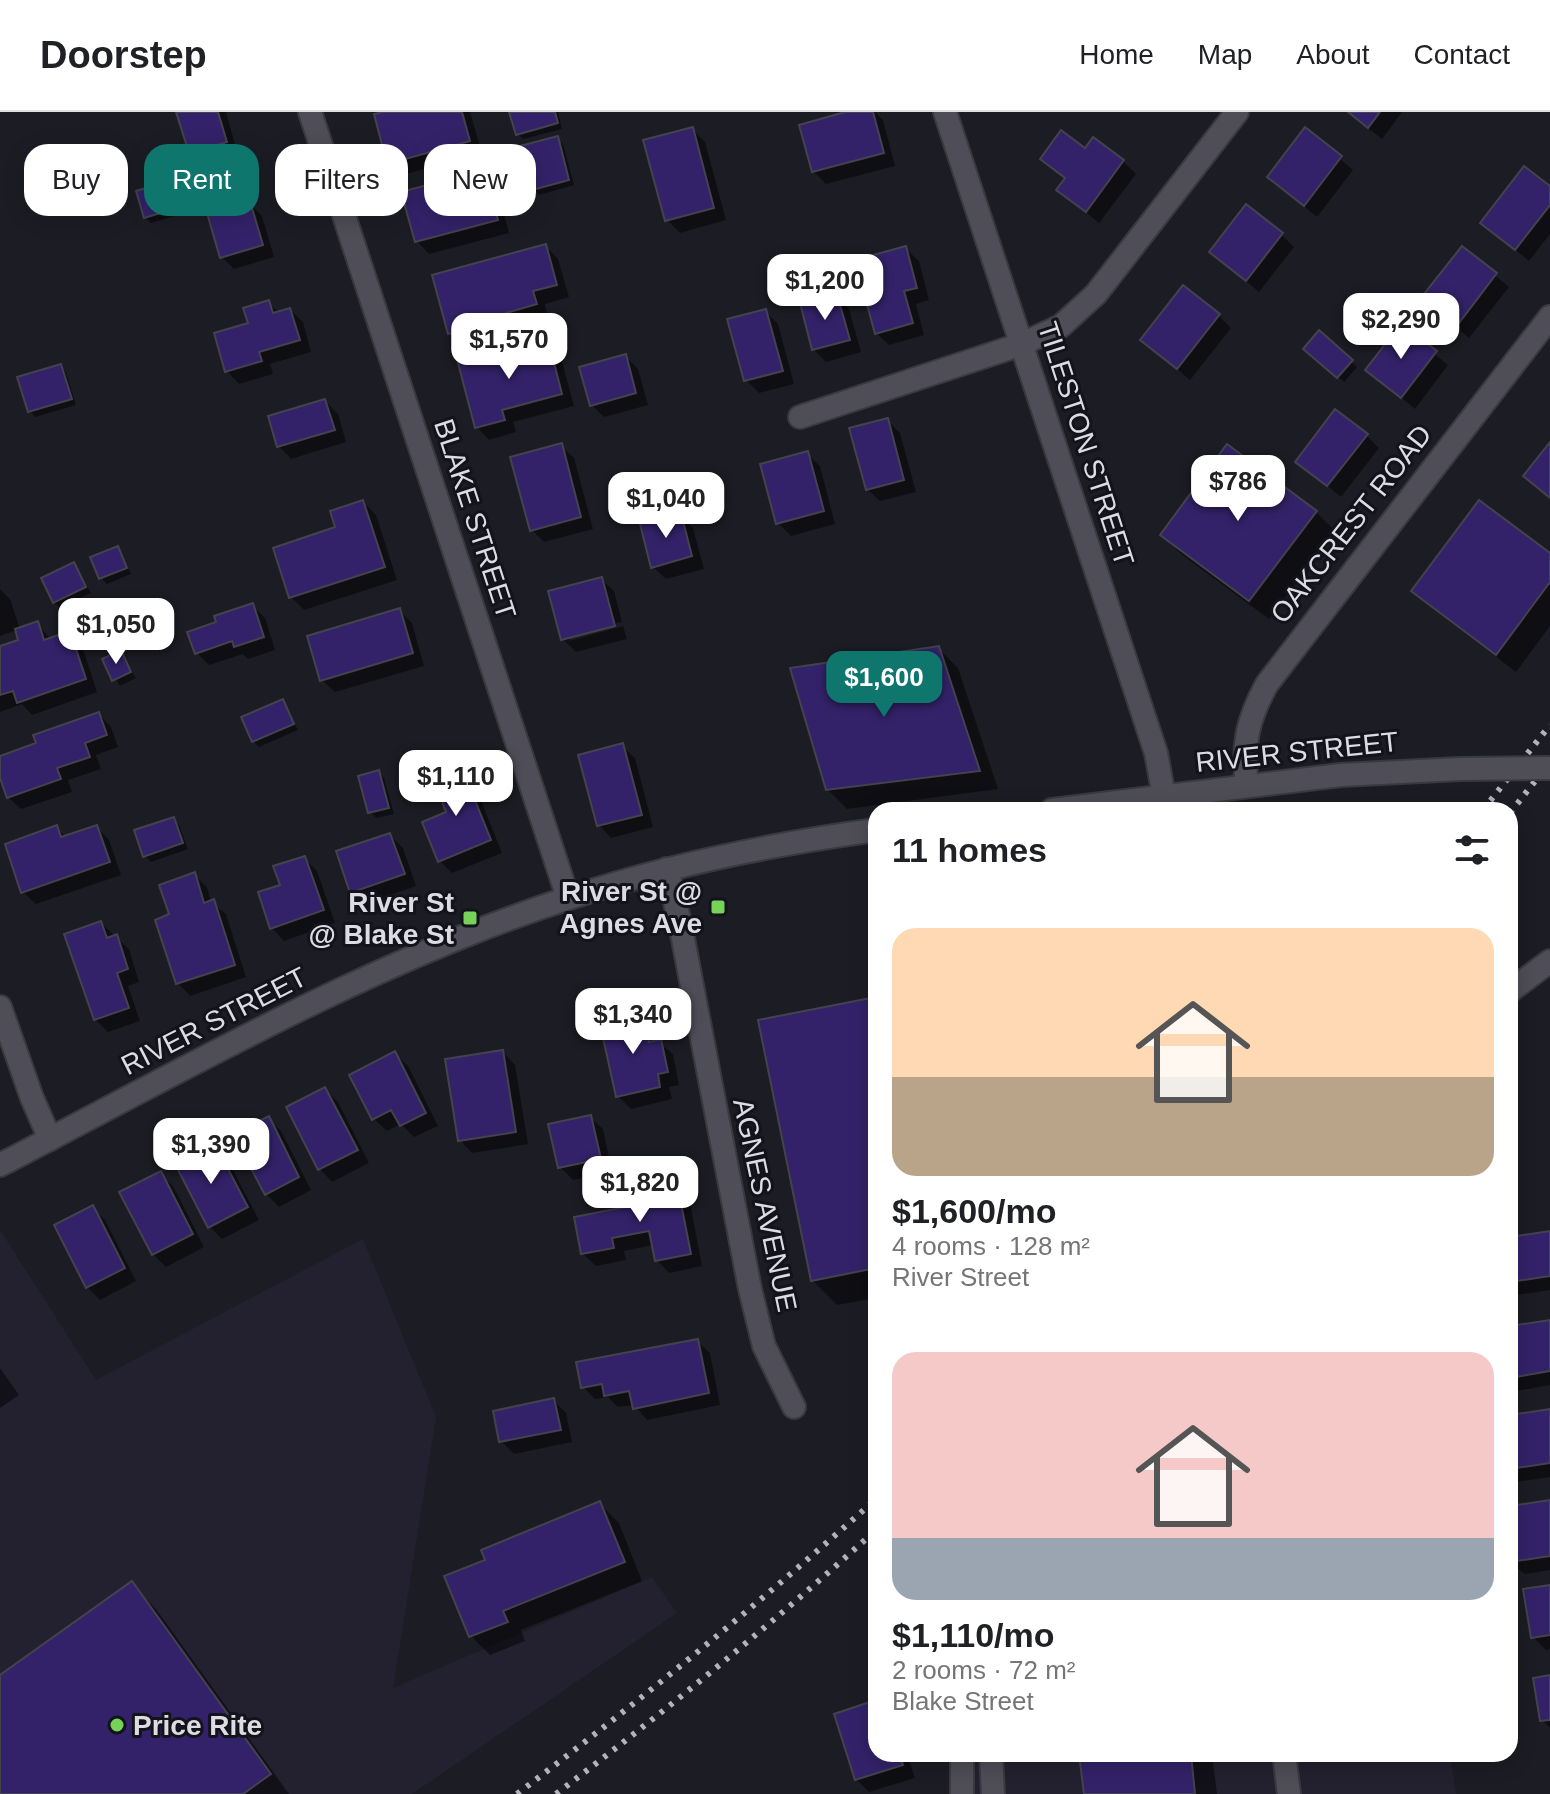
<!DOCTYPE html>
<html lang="en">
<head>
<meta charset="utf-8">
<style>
	:root { --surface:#fff; --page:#f2f2f2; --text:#202124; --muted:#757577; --line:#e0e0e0; --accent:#0f766e }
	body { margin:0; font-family:Arial,sans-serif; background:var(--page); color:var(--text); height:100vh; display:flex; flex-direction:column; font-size:30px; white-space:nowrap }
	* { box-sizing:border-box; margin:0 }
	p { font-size:26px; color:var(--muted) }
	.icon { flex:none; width:44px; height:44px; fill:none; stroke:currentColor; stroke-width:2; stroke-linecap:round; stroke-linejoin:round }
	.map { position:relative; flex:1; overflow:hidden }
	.sheet { position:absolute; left:868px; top:690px; width:650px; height:960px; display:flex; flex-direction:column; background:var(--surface); border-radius:24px; box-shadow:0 4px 20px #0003 }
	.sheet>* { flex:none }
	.banner { position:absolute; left:24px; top:32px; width:724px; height:72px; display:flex; gap:16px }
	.price { position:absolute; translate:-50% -68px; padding:0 18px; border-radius:16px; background:#fff; color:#222; font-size:26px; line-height:52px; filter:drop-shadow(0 2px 4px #0008) }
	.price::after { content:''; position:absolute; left:50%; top:48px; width:24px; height:18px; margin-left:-12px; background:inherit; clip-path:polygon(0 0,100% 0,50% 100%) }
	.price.on { background:var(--accent); color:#fff }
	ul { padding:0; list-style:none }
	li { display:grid; align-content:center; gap:16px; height:424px; padding:0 24px }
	li span { display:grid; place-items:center; height:248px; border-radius:24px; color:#555 }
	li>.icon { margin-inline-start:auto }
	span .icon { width:144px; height:144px; fill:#fffc; stroke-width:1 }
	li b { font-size:34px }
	h2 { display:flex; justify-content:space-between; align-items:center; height:96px; padding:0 24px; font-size:34px }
	.chip { padding:0 28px; border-radius:24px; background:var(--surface); box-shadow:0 4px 20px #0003; font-size:28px; line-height:72px }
	.chip.on { background:var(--accent); color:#fff }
	header { display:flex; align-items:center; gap:48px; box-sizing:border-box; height:112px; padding:0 40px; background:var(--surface); border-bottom:2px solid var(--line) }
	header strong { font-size:38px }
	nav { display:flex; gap:44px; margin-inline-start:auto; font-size:28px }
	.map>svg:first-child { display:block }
	.built { fill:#23212f }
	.shadow { fill:#0007 }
	.building { fill:#332269; stroke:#44434d; stroke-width:2 }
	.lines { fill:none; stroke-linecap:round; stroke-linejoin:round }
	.minor-casing { stroke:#3a3940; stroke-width:26 }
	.secondary-casing { stroke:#3a3940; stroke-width:26 }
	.minor { stroke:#4f4e58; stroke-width:22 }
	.secondary { stroke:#4f4e58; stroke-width:22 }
	.rail { stroke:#b4b3ba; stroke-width:6; stroke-dasharray:4 8; stroke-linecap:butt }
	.secondary-bridge-casing { stroke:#3a3940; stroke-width:26; stroke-linecap:butt }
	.secondary-bridge { stroke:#4f4e58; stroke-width:22 }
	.poi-dot { fill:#77d259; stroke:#13131b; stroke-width:3 }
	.labels { text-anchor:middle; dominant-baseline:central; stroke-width:6; stroke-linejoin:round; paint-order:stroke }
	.street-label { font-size:28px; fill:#dddce2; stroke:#13131b }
	.poi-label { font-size:28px; font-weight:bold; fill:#dddce2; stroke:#13131b; text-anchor:end }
</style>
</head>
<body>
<header>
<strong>Doorstep</strong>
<nav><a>Home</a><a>Map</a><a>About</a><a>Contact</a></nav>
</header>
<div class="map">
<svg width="1550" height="1682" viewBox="0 0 1550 1682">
	<rect width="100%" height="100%" fill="#1c1c24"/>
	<g class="built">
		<path d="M0 1118 96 1268 363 1127 436 1305 393 1576 652 1465 677 1501 412 1682H0Z"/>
		<path d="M950 1642H1450L1456 1682H952Z"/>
	</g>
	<g class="shadow">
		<path d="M178 0H226L238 43 203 52 190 40Z"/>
		<path d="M391 0H470L482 42 402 63 389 51Z"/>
		<path d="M512 0H558L562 17 523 27 518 22Z"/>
		<path d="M853 0H875L883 8 895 54 826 72 813 59Z"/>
		<path d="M1347 0H1402L1382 27Z"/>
		<path d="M692 17 705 30 726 108 680 121 667 108Z"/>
		<path d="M1306 18 1353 58 1317 105 1269 65Z"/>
		<path d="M557 26 563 32 574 73 539 83 534 77Z"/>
		<path d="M1042 47 1123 49 1136 62 1099 111 1059 78 1066 68Z"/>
		<path d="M484 61 496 73 509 121 429 142 417 129Z"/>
		<path d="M175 69 181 75 188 100 151 111 145 105Z"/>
		<path d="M1550 76V122L1529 149 1483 111Z"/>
		<path d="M249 91 262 104 274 145 234 157 222 145Z"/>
		<path d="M1281 122 1294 135 1259 180 1211 140Z"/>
		<path d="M546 134 558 147 569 185 545 192 548 205 517 213 521 227 494 234 488 228 462 234 450 221Z"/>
		<path d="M1462 136 1509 175 1469 226 1423 187Z"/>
		<path d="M906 137 919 149 929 188 916 192 924 223 889 233 876 221Z"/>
		<path d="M836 184 849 197 861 240 826 250 813 237Z"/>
		<path d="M268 190 279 201 290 198 303 210 311 240 270 252 273 262 239 272 227 259 250 212Z"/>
		<path d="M765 199 778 212 794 272 759 281 746 268Z"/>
		<path d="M1218 203 1231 216 1190 268 1143 228Z"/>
		<path d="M1401 214 1448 253 1415 297 1368 258Z"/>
		<path d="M1319 221 1357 255 1344 270 1311 242Z"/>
		<path d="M547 229 560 242 574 294 513 310 516 320 489 328 477 315Z"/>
		<path d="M625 244 638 257 648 293 604 305 592 293Z"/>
		<path d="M61 254 66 260 76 293 35 305 30 299Z"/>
		<path d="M325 289 338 302 346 330 291 347 279 334Z"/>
		<path d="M887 308 900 321 916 380 880 389 867 377Z"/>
		<path d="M1366 323 1379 336 1341 385 1297 349Z"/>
		<path d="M561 334 574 346 593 417 544 430 532 418Z"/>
		<path d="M807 342 820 354 835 412 791 424 778 411Z"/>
		<path d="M363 390 376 403 397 468 304 498 291 485Z"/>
		<path d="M1316 400 1335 419 1269 507 1181 442 1162 423Z"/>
		<path d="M680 404 693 416 704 457 666 467 653 455Z"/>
		<path d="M118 436 131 462 107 472 101 466Z"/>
		<path d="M1550 443V514L1516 560 1433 497 1414 478Z"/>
		<path d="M74 453 91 481 60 495 54 490Z"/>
		<path d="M601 467 614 479 622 510 569 524V529L623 514 627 527 576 540 563 527Z"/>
		<path d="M0 477 10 487 20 517 37 511 51 528 69 521 82 534 97 580 32 603 22 592 0 600V536L21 529 17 518 0 524Z"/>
		<path d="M252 493 265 506 275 538 248 547 243 542 209 553 197 541 219 511Z"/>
		<path d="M399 498 412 511 424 554 335 580 322 568Z"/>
		<path d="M939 537 958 556 998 677 847 697 827 677Z"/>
		<path d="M120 540 136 566 120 574 104 548Z"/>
		<path d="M283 589 298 618 259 635 253 629Z"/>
		<path d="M99 602 111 615 118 635 96 643 101 657 68 668 72 680 21 697 8 685 0 660V646L39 633Z"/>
		<path d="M622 634 635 646 653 715 611 726 599 713Z"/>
		<path d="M461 658 474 671 502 741 452 761 440 749Z"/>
		<path d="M378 660 384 666 394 702 376 706 370 700Z"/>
		<path d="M174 707 179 713 188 737 151 750 145 744Z"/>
		<path d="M97 715 109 728 121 763 36 792 23 780 57 716 67 726Z"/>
		<path d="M390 723 403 736 416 774 365 792 352 780Z"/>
		<path d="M304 746 317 759 335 811 284 829 272 816 282 774Z"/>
		<path d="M194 763 207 775 211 790 226 802 246 865 190 884 178 871 172 803Z"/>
		<path d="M101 811 129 837 139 870 128 874 140 909 108 920 95 907Z"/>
		<path d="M876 887V1186L837 1193 812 1168Z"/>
		<path d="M643 905 655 918 658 930 673 942 679 973 669 975 672 987 631 997 618 984Z"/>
		<path d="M503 940 515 953 528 1032 472 1041 460 1028Z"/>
		<path d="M395 942 408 954 438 1014 414 1025 401 1012 387 1019 374 1007Z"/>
		<path d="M325 977 338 990 369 1051 332 1070 320 1057 288 996Z"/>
		<path d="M590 1005 603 1017 612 1059 573 1068 560 1055Z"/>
		<path d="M268 1006 281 1019 311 1078 279 1095 266 1082Z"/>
		<path d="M215 1034 227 1047 259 1108 222 1127 209 1114Z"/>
		<path d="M160 1062 173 1074 204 1135 166 1155 153 1142Z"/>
		<path d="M676 1073 689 1085 702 1154 669 1161 657 1148 653 1133 624 1139 626 1148 596 1154 583 1142Z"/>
		<path d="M92 1096 105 1108 136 1169 100 1188 87 1175Z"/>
		<path d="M1550 1121V1178L1510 1184V1127Z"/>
		<path d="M1550 1210V1273L1517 1279 1510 1272V1216Z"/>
		<path d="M697 1229 710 1241 720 1293 647 1308 634 1293 618 1295 608 1285 595 1287 583 1275Z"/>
		<path d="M0 1256 19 1283 0 1296Z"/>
		<path d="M554 1289 566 1301 572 1330 514 1342 501 1329Z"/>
		<path d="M1550 1299V1365L1510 1371V1305Z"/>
		<path d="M1550 1390V1458L1525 1462 1510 1451V1396Z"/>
		<path d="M600 1392 619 1411 642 1469 521 1518 525 1529 490 1543 471 1524 488 1449Z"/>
		<path d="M131 1472 156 1497 289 1682H0V1566Z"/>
		<path d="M1550 1475V1537L1546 1538 1533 1525Z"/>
		<path d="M1550 1565V1616L1542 1608Z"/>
		<path d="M876 1591V1642H907L915 1666 869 1680 856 1667Z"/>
		<path d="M1081 1642H1212L1217 1682H1086Z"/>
	</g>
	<g class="building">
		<path d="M176 0H218L227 30 189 41Z"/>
		<path d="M383 0H462L470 29 387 52 374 2Z"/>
		<path d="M509 0H555L558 11 516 23Z"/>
		<path d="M845 0H873L884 41 812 60 799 13Z"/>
		<path d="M1348 0H1380L1368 16Z"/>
		<path d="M693 15 714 96 665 109 643 28Z"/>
		<path d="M1305 15 1342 44 1304 94 1267 65Z"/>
		<path d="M1061 18 1085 36 1093 25 1124 48 1086 100 1056 78 1065 66 1040 47Z"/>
		<path d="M558 24 569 68 532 78 520 34Z"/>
		<path d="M1524 54 1550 74V93L1515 138 1480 111Z"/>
		<path d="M484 58 498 108 415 130 401 80Z"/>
		<path d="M176 67 184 94 144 106 136 79Z"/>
		<path d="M250 89 263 133 220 146 207 101Z"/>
		<path d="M1246 92 1283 121 1246 169 1209 140Z"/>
		<path d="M546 132 557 173 533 179 537 192 506 201 510 214 479 222 477 215 448 222 432 163Z"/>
		<path d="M906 134 917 176 904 179 913 211 875 222 855 148Z"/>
		<path d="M1462 134 1497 161 1456 215 1420 187Z"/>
		<path d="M1183 173 1220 202 1177 257 1140 228Z"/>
		<path d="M837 182 850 228 812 238 800 191Z"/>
		<path d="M269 188 273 201 290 196 300 228 259 240 262 249 225 260 214 221 248 211 243 196Z"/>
		<path d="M766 197 783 259 744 269 727 207Z"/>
		<path d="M1401 212 1437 239 1401 286 1365 258Z"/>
		<path d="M1319 218 1353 248 1337 266 1303 237Z"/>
		<path d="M548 227 562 282 502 298 505 308 475 316 458 251Z"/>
		<path d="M626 242 636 281 590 294 579 255Z"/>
		<path d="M61 252 72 287 28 300 17 265Z"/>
		<path d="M325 287 335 318 277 335 268 304Z"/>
		<path d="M1335 297 1368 322 1327 374 1295 350Z"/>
		<path d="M888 306 904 368 866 378 849 316Z"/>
		<path d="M1550 330V386L1523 364Z"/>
		<path d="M562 331 581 405 530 419 510 345Z"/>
		<path d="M1227 332 1317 399 1249 489 1160 423Z"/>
		<path d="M808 339 824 399 776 412 760 352Z"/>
		<path d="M363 388 385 455 289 486 273 436 335 415 330 399Z"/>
		<path d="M1479 388 1550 441V470L1496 543 1411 479Z"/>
		<path d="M681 401 692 444 651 456 640 412Z"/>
		<path d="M118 434 127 456 99 467 90 445Z"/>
		<path d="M74 450 86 475 53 491 41 466Z"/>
		<path d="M602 465 615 514 561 528 548 479Z"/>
		<path d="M253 491 264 525 234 535 232 529 195 542 187 520 216 510 214 504Z"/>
		<path d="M400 496 413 541 320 569 307 524Z"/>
		<path d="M38 509 44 528 70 519 86 567 17 591 13 579 0 583V534L18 528 15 517Z"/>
		<path d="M939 534 980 659 826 678 790 556Z"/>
		<path d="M121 538 131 560 112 569 102 547Z"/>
		<path d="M283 587 294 612 252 630 241 605Z"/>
		<path d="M99 600 107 623 85 631 90 645 57 656 61 667 7 686 0 666V644L36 631 33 623Z"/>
		<path d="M623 631 642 703 597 714 578 643Z"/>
		<path d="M462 656 491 728 438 750 422 710 446 700 433 667Z"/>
		<path d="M379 658 389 696 368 701 358 664Z"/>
		<path d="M174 705 183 731 143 745 134 718Z"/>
		<path d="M57 713 61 725 97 713 110 750 21 781 5 732Z"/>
		<path d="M390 721 405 762 350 781 336 739Z"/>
		<path d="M305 744 324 798 270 817 258 780 280 773 273 754Z"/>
		<path d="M195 760 204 791 214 787 235 853 176 872 155 808 169 802 159 773Z"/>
		<path d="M101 809 107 826 117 822 128 857 117 861 129 896 94 908 64 822Z"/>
		<path d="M876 885V1156L811 1169 758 908Z"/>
		<path d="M643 903 649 930 661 927 668 960 658 962 660 975 616 985 600 912Z"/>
		<path d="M503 938 516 1020 458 1029 445 947Z"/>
		<path d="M395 939 426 1001 400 1014 391 998 372 1008 349 963Z"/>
		<path d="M325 975 358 1038 318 1058 286 995Z"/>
		<path d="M591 1003 601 1047 558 1056 548 1012Z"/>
		<path d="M269 1004 299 1065 265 1083 233 1022Z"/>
		<path d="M215 1032 248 1095 208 1116 175 1052Z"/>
		<path d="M161 1059 193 1122 152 1143 119 1080Z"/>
		<path d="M677 1071 691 1142 655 1149 649 1119 612 1126 614 1136 581 1142 574 1105 641 1092 638 1078Z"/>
		<path d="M93 1093 125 1156 86 1176 54 1113Z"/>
		<path d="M1550 1119V1164L1510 1170V1125Z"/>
		<path d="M1550 1208V1259L1510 1266V1214Z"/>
		<path d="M698 1227 709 1281 633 1297 629 1279 604 1284 602 1272 581 1276 576 1250Z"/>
		<path d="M554 1286 561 1318 499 1330 493 1299Z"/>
		<path d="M1550 1297V1351L1510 1357V1303Z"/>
		<path d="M1550 1388V1444L1510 1450V1394Z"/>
		<path d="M600 1389 625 1450 503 1499 508 1510 469 1525 444 1464 485 1448 481 1438Z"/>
		<path d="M132 1469 271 1662 243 1682H0V1563Z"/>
		<path d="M1550 1473V1523L1531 1526 1523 1477Z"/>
		<path d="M1550 1563V1608L1540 1609 1533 1566Z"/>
		<path d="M876 1588V1642H900L903 1653 855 1668 834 1602Z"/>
		<path d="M1079 1642H1191L1195 1682H1084Z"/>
	</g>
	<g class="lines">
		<defs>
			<g id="minor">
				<path d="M310 0 568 786"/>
				<path d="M945 0 1156 641 1164 684"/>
				<path d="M800 305 1022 232 1061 214 1096 182 1237 0"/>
				<path d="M1247 674C1242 634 1247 608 1267 572L1550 205"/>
				<path d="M667 757 680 811 750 1177 764 1234 794 1295"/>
				<path d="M1510 879 1550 849"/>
				<path d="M0 895 32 986 50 1027"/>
				<path d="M962 1642V1682"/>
				<path d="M991 1642 993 1682"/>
				<path d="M1284 1642 1289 1682"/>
			</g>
			<g id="secondary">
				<path d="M1052 698 1341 663 1460 657"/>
				<path d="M0 1053C185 957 370 850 569 786 669 753 772 732 876 718"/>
			</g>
		</defs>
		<use href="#minor" class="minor-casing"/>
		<use href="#secondary" class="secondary-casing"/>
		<use href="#minor" class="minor"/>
		<use href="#secondary" class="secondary"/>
		<g class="rail">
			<path d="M1483 698 1550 613"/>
			<path d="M1510 701 1550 650"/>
			<path d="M517 1682C641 1588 760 1491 876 1387"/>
			<path d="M556 1682C667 1598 773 1511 876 1418"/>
		</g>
		<defs>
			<path id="secondary-bridge" d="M1460 657 1550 656"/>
		</defs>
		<use href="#secondary-bridge" class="secondary-bridge-casing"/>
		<use href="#secondary-bridge" class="secondary-bridge"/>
	</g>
	<g class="poi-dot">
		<rect x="710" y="787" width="16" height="16" rx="4"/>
		<rect x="462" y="798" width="16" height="16" rx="4"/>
		<circle cx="117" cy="1613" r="8"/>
	</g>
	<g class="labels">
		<g class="street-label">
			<text transform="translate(1086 332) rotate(72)">TILESTON STREET</text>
			<text transform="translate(475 407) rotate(72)">BLAKE STREET</text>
			<text transform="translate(1351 412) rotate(-52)">OAKCREST ROAD</text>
			<text transform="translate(1297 640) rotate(-6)">RIVER STREET</text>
			<text transform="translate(214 909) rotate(-27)">RIVER STREET</text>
			<text transform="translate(765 1093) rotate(78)">AGNES AVENUE</text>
		</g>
		<g class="poi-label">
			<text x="702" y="779">River St @<tspan x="702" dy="32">Agnes Ave</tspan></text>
			<text x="454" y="790">River St<tspan x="454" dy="32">@ Blake St</tspan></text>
			<text x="133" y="1613" text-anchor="start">Price Rite</text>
		</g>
	</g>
</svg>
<b class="price" style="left:825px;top:210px">$1,200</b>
<b class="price" style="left:1401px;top:249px">$2,290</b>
<b class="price" style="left:509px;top:269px">$1,570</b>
<b class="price" style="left:1238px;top:411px">$786</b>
<b class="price" style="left:666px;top:428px">$1,040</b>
<b class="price" style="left:116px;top:554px">$1,050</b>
<b class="price on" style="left:884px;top:607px">$1,600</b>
<b class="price" style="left:456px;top:706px">$1,110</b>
<b class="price" style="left:633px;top:944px">$1,340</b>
<b class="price" style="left:211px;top:1074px">$1,390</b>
<b class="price" style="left:640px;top:1112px">$1,820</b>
<div class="banner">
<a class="chip">Buy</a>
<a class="chip on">Rent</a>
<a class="chip">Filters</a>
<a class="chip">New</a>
</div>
<section class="sheet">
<h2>11 homes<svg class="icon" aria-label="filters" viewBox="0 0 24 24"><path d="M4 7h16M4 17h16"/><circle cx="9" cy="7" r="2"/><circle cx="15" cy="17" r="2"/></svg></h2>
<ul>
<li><span style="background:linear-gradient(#ffd9b3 60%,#b9a48a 0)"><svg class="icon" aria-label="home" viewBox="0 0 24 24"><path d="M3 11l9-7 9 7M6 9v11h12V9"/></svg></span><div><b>$1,600/mo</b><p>4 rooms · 128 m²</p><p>River Street</p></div></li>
<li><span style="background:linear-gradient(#f6c9c9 75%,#9aa5b1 0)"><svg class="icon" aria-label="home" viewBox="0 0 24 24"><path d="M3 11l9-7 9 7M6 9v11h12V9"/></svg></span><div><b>$1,110/mo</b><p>2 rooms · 72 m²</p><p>Blake Street</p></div></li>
</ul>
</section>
</div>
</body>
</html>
